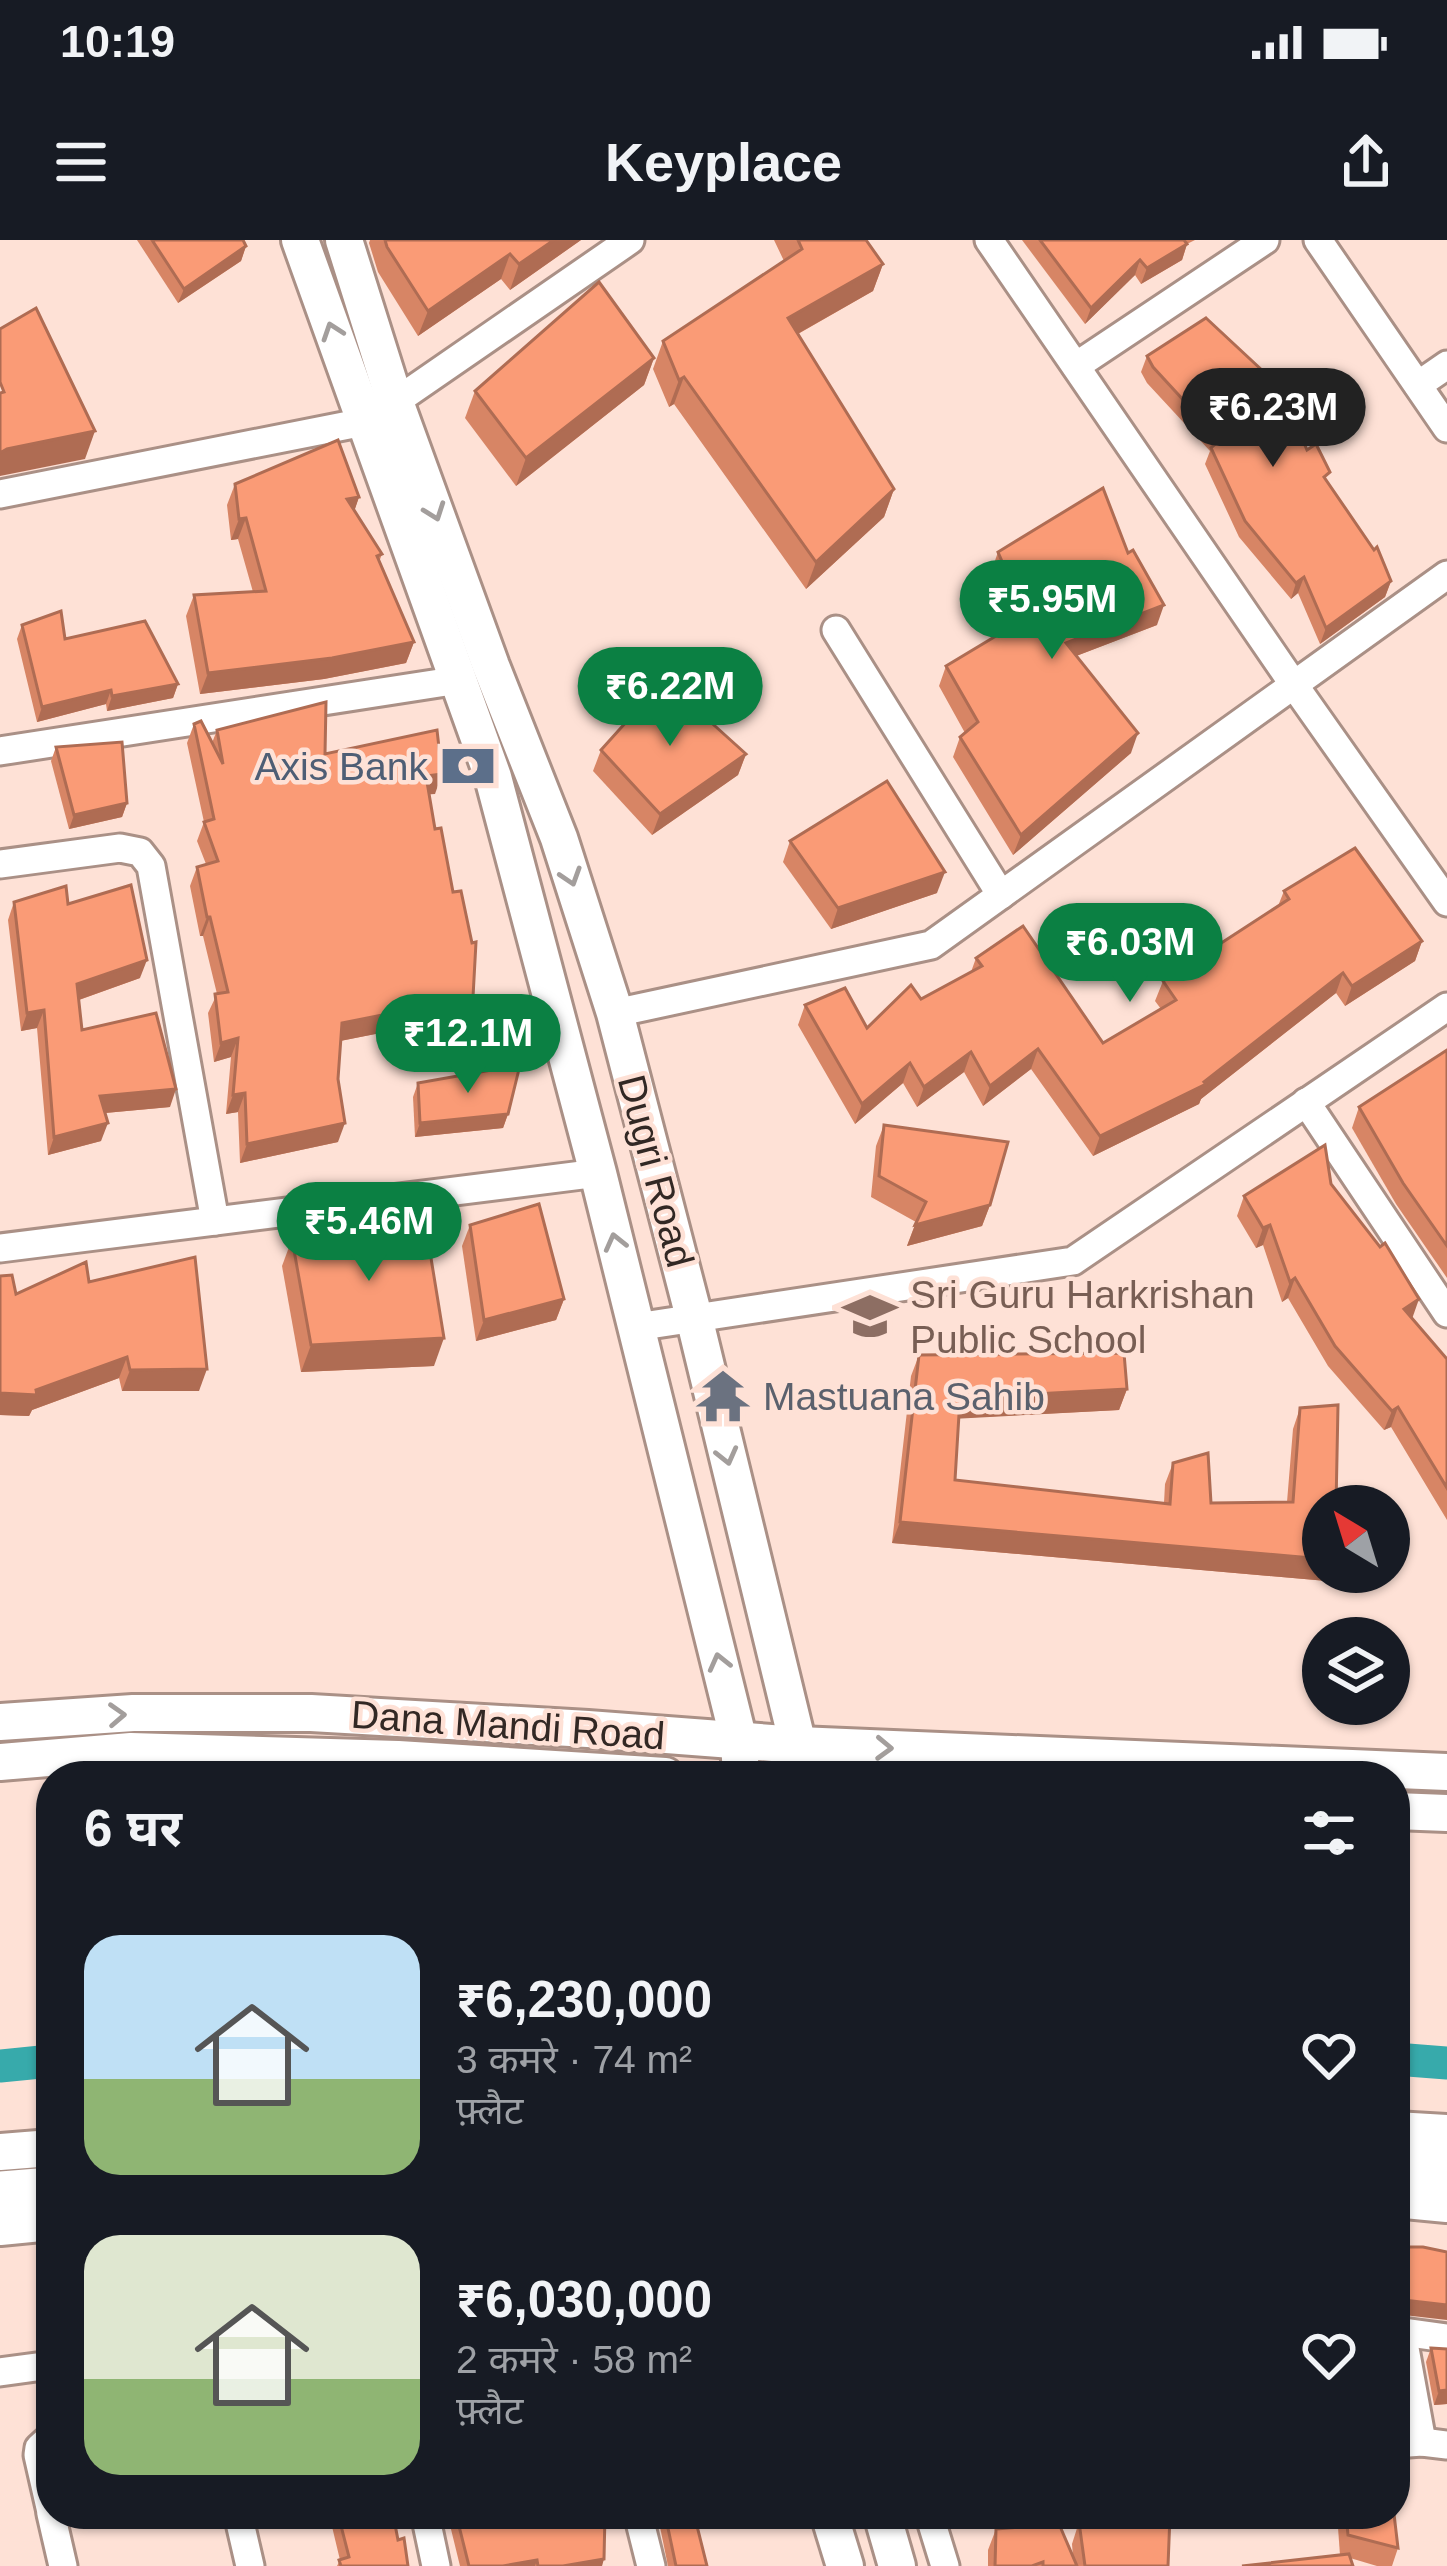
<!DOCTYPE html>
<html lang="hi">
<head>
<meta charset="utf-8">
<style>
	:root { --surface:#171b24; --page:#242831; --text:#f1f3f6; --muted:#9ea1a6; --accent:#0b8043 }
	body { margin:0; font-family:Helvetica,"Noto Sans Devanagari",sans-serif; background:var(--page); color:var(--text); height:100vh; display:flex; flex-direction:column; font-size:45px; white-space:nowrap }
	* { box-sizing:border-box; margin:0 }
	p { font-size:39px; color:var(--muted) }
	.icon { flex:none; width:66px; height:66px; fill:none; stroke:currentColor; stroke-width:2; stroke-linecap:round; stroke-linejoin:round }
	.map { position:relative; flex:1; overflow:hidden }
	.sheet { position:absolute; left:36px; top:1521px; width:1374px; height:768px; display:flex; flex-direction:column; background:var(--surface); border-radius:48px; box-shadow:0 3px 9px #0004 }
	.sheet>* { flex:none }
	.needle { width:78px; rotate:322deg }
	.fabs { position:absolute; left:1302px; top:1245px; display:grid; gap:24px }
	.fabs a { display:grid; place-items:center; width:108px; height:108px; border-radius:50%; background:var(--surface); box-shadow:0 3px 9px #0004; font-size:60px }
	.price { position:absolute; translate:-50% -102px; padding:0 27px; border-radius:42px; background:var(--accent); color:#fff; font-size:39px; line-height:78px; filter:drop-shadow(0 3px 6px #0008) }
	.price::after { content:''; position:absolute; left:50%; top:72px; width:36px; height:27px; margin-left:-18px; background:inherit; clip-path:polygon(0 0,100% 0,50% 100%) }
	.price.active { background:#222; color:#fff }
	ul { padding:0; list-style:none }
	li { display:flex; align-items:center; gap:36px; height:300px; padding:0 48px }
	li span { display:grid; place-items:center; flex:none; width:336px; height:240px; border-radius:36px; color:#555 }
	li>.icon { margin-inline-start:auto }
	span .icon { width:144px; height:144px; fill:#fffc; stroke-width:1 }
	li b { font-size:51px }
	h2 { display:flex; justify-content:space-between; align-items:center; height:144px; padding:0 48px; font-size:51px }
	.status { display:flex; justify-content:space-between; align-items:center; height:84px; padding:0 60px; background:var(--surface); direction:ltr }
	.status svg { height:33px; fill:currentColor }
	header { display:flex; justify-content:space-between; align-items:center; height:156px; padding:0 48px; background:var(--surface); font-size:54px; font-weight:600 }
	.map>svg:first-child { display:block }
	.lines { fill:none; stroke-linecap:round; stroke-linejoin:round }
	.canal { stroke:#37aaab; stroke-width:33 }
	.minor-casing { stroke:#aa9086; stroke-width:33 }
	.tertiary-casing { stroke:#aa9086; stroke-width:42 }
	.trunk-casing { stroke:#aa9086; stroke-width:51 }
	.minor { stroke:#fff; stroke-width:27 }
	.tertiary { stroke:#fff; stroke-width:36 }
	.trunk { stroke:#fff; stroke-width:45 }
	.wall { fill:#d78565 }
	.shaded-wall { fill:#af6c53 }
	.building { fill:#fa9b76; stroke:#af6c53; stroke-width:3 }
	.oneway { stroke:#a39e9c }
	.labels { text-anchor:middle; dominant-baseline:central; stroke-width:9; stroke-linejoin:round; paint-order:stroke }
	.service-label { font-size:39px; fill:#4e5e75; stroke:#fee1d6; text-anchor:end }
	.street-label { font-size:39px; fill:#322824; stroke:#fee1d6 }
	.education-label { font-size:39px; fill:#785e54; stroke:#fee1d6; text-anchor:start }
	.worship-label { font-size:39px; fill:#5b616d; stroke:#fee1d6; text-anchor:start }
</style>
</head>
<body>
<div class="status"><b>10:19</b><svg viewBox="0 0 49 12"><path d="M0 12V9h3v3zM5 12V6h3v6zM10 12V3h3v9zM15 12V0h3v12zM26 1h20v11H26zM47 4h2v5h-2z"/></svg></div>
<header><svg class="icon" aria-label="menu" viewBox="0 0 24 24"><path d="M4 6h16M4 12h16M4 18h16"/></svg>Keyplace<svg class="icon" aria-label="share" viewBox="0 0 24 24"><path d="M12 15V3M7 8l5-5 5 5M5 13v7h14v-7"/></svg></header>
<div class="map">
<svg width="1447" height="2326" viewBox="0 0 1447 2326">
	<rect width="100%" height="100%" fill="#fee1d6"/>
	<g class="lines">
		<g class="canal">
			<path d="M1395 1819 1447 1823"/>
			<path d="M0 1826 51 1821"/>
		</g>
		<defs>
			<g id="minor">
				<path d="M989 0 1294 445 1447 662"/>
				<path d="M1318 0 1447 188"/>
				<path d="M1076 126 1265 0"/>
				<path d="M1418 145 1447 125"/>
				<path d="M395 162 630 0"/>
				<path d="M0 254 364 182"/>
				<path d="M836 390 1001 655"/>
				<path d="M0 511 459 440"/>
				<path d="M0 624 120 608 140 612 151 626 215 981"/>
				<path d="M615 773 931 705 1447 335"/>
				<path d="M1306 862 1447 1073"/>
				<path d="M0 1008 598 933"/>
				<path d="M636 1087 1073 1021 1447 767"/>
				<path d="M1395 2091 1447 2098"/>
				<path d="M1402 2092 1422 2202"/>
				<path d="M0 2132 51 2125"/>
				<path d="M51 2197 39 2208 38 2215 51 2272"/>
				<path d="M1395 2204 1422 2202 1447 2205"/>
				<path d="M51 2274 63 2326"/>
				<path d="M238 2274 250 2326"/>
				<path d="M425 2274 436 2326"/>
				<path d="M638 2274 651 2326"/>
				<path d="M929 2274 945 2326"/>
			</g>
			<g id="tertiary">
				<path d="M300 0 493 537 598 933 739 1501 741 1536"/>
				<path d="M344 0 395 162 491 426 559 598 615 773 694 1077 798 1505 799 1536"/>
				<path d="M0 1482 133 1473H311L588 1489 798 1505 1447 1532"/>
				<path d="M0 1522 131 1511 398 1519 665 1536"/>
				<path d="M1395 1571 1447 1573"/>
				<path d="M1395 1890 1447 1893"/>
				<path d="M0 1912 51 1908"/>
				<path d="M1395 1959 1447 1964"/>
				<path d="M0 1987 51 1982"/>
				<path d="M829 2274 845 2326"/>
				<path d="M882 2274 897 2326"/>
			</g>
			<g id="trunk">
				<path d="M1395 1926 1447 1931"/>
				<path d="M0 1954 51 1950"/>
			</g>
		</defs>
		<use href="#minor" class="minor-casing"/>
		<use href="#tertiary" class="tertiary-casing"/>
		<use href="#trunk" class="trunk-casing"/>
		<use href="#minor" class="minor"/>
		<use href="#tertiary" class="tertiary"/>
		<use href="#trunk" class="trunk"/>
	</g>
	<g class="wall">
		<path d="M137 0H243L246 6 241 21 178 63Z"/>
		<path d="M370 0H581L510 50 501 39 418 96 378 32 369 3Z"/>
		<path d="M774 0H866L883 24 873 51 798 94 894 249 884 277 806 349 674 164 669 167 653 129 663 101 784 21Z"/>
		<path d="M1022 0H1195L1187 4 1182 20 1141 44 1135 35 1085 84Z"/>
		<path d="M1147 116 1307 210 1391 341 1385 357 1320 404 1298 353 1291 359 1239 297 1205 224 1210 211 1147 143 1141 132Z"/>
		<path d="M654 118 644 145 516 246 465 178 475 151Z"/>
		<path d="M235 244 359 257 354 271 382 314 379 322 414 402 406 423 324 439 200 454 186 376 194 355 253 352 238 299 231 300 227 265Z"/>
		<path d="M998 312 1157 385 1076 416 1131 513 1013 615 953 517 960 497 965 493 939 446 946 426 1013 386 991 332Z"/>
		<path d="M22 385 65 399 178 444 173 458 107 471 106 464 37 482 17 399Z"/>
		<path d="M194 484 212 503 217 490 325 514 435 554H429L435 589 473 757 466 776 340 801 338 839V902L240 923 238 872 226 874 231 817 214 822 208 773 217 754 203 696H200L190 646 197 627 206 624 197 601 204 582 187 503Z"/>
		<path d="M56 507 127 563 122 577 69 589 51 521Z"/>
		<path d="M601 510 746 514 738 535 652 595 593 531Z"/>
		<path d="M790 601 937 653 831 689 783 622Z"/>
		<path d="M1284 651 1422 701 1415 721 1345 766 1336 753 1201 859 1199 864 1093 916 1031 829 983 866 964 832 917 867 903 843 855 884 798 785 805 765 867 788 971 732 976 718 1103 803 1161 769 1155 761 1163 741 1278 666Z"/>
		<path d="M14 662 68 664 140 738 79 760 82 790 170 867 105 873 101 901 48 915 37 788 21 791 8 680Z"/>
		<path d="M1447 810V1038L1396 964 1352 888 1359 867Z"/>
		<path d="M418 843 508 874 503 888 415 897 413 857Z"/>
		<path d="M884 885 990 965 982 986 907 1006 916 982 871 957 876 906Z"/>
		<path d="M1331 944 1412 1079 1447 1119V1280L1391 1187 1384 1190 1328 1126 1288 1058 1282 1062 1263 1005 1256 1008 1237 976 1244 956Z"/>
		<path d="M470 985 564 1059 556 1080 476 1101 462 1006Z"/>
		<path d="M292 999 434 1126 301 1132 282 1026Z"/>
		<path d="M0 1036 16 1054 89 1042 199 1151H122L119 1138 32 1170 29 1176 0 1175Z"/>
		<path d="M919 1115 1127 1149 1119 1170 959 1178 955 1240 1164 1263 1165 1244 1173 1223 1211 1263 1287 1262 1293 1189 1300 1168 1323 1332H1331L1327 1341 892 1303 911 1136Z"/>
		<path d="M1431 2108 1447 2164 1434 2165 1426 2122Z"/>
		<path d="M329 2274H393L398 2300 408 2326H337L340 2320Z"/>
		<path d="M443 2274H605L602 2326H460L448 2277H444Z"/>
		<path d="M662 2274H694L707 2326H668L659 2282Z"/>
		<path d="M1337 2274H1394L1398 2308 1392 2326H1377L1340 2315Z"/>
		<path d="M1079 2282 1168 2326H988V2310L996 2289 1073 2317 1072 2304Z"/>
	</g>
	<g class="shaded-wall">
		<path d="M554 0H581L510 50 519 24Z"/>
		<path d="M1187 4 1182 20 1141 44 1147 28Z"/>
		<path d="M246 6 241 21 178 63 184 49Z"/>
		<path d="M510 14 501 39 418 96 428 71Z"/>
		<path d="M1140 20 1135 35 1085 84 1091 68Z"/>
		<path d="M883 24 873 51 778 105 788 78Z"/>
		<path d="M654 118 644 145 516 246 526 218Z"/>
		<path d="M684 137 674 164 669 167 679 140Z"/>
		<path d="M95 191 85 219 0 236V213L7 209Z"/>
		<path d="M894 249 884 277 806 349 816 322Z"/>
		<path d="M359 257 352 278 347 259Z"/>
		<path d="M246 278 238 299 231 300 239 279Z"/>
		<path d="M1304 337 1298 353 1291 359 1296 343Z"/>
		<path d="M1391 341 1385 357 1320 404 1326 388Z"/>
		<path d="M1164 365 1157 385 1058 423 1066 403Z"/>
		<path d="M414 402 406 423 324 439 200 454 208 433Z"/>
		<path d="M178 444 173 458 107 471 112 456Z"/>
		<path d="M111 450 106 464 37 482 42 467Z"/>
		<path d="M1138 493 1131 513 1013 615 1021 595Z"/>
		<path d="M746 514 738 535 652 595 660 574Z"/>
		<path d="M442 534 435 554 419 555 426 536Z"/>
		<path d="M127 563 122 577 69 589 74 575Z"/>
		<path d="M945 632 937 653 831 689 838 668Z"/>
		<path d="M207 677H210L203 696H200Z"/>
		<path d="M1422 701 1415 721 1345 766 1352 746Z"/>
		<path d="M147 720 140 738 70 763 77 744Z"/>
		<path d="M1343 733 1336 753 1201 859 1199 864 1093 916 1100 896 1204 842Z"/>
		<path d="M473 757 466 776 335 802 342 783Z"/>
		<path d="M44 770 37 788 21 791 27 773Z"/>
		<path d="M238 798 231 817 214 822 221 803Z"/>
		<path d="M1038 809 1031 829 983 866 990 846Z"/>
		<path d="M971 812 964 832 917 867 924 847Z"/>
		<path d="M910 823 903 843 855 884 862 864Z"/>
		<path d="M176 849 170 867 94 874 100 856Z"/>
		<path d="M245 853 238 872 226 874 233 855Z"/>
		<path d="M508 874 503 888 415 897 420 883Z"/>
		<path d="M108 883 101 901 48 915 54 897Z"/>
		<path d="M345 883 338 902 240 923 247 904Z"/>
		<path d="M990 965 982 986 907 1006 915 985Z"/>
		<path d="M1270 985 1263 1005 1256 1008 1263 988Z"/>
		<path d="M1295 1038 1288 1058 1282 1062 1290 1042Z"/>
		<path d="M564 1059 556 1080 476 1101 484 1080Z"/>
		<path d="M1419 1059 1412 1079 1404 1069Z"/>
		<path d="M444 1098 434 1126 301 1132 311 1105Z"/>
		<path d="M127 1117 119 1138 32 1170 29 1176 0 1175V1153L36 1150Z"/>
		<path d="M207 1129 199 1151H122L130 1130Z"/>
		<path d="M1127 1149 1119 1170 952 1179 960 1158Z"/>
		<path d="M1398 1167 1391 1187 1384 1190 1392 1171Z"/>
		<path d="M900 1282 1323 1319V1332H1331L1327 1341 892 1303Z"/>
		<path d="M1398 2060 1447 2065V2080L1395 2074Z"/>
		<path d="M1447 2150V2164L1434 2165 1439 2151Z"/>
		<path d="M604 2319 602 2326H563Z"/>
		<path d="M537 2320 535 2326H503Z"/>
	</g>
	<g class="building">
		<path d="M152 0H243L246 6 184 49Z"/>
		<path d="M385 0H554L519 24 510 14 428 71 387 7Z"/>
		<path d="M798 0H866L883 24 788 78 894 249 816 322 684 137 679 140 663 101 802 9Z"/>
		<path d="M1040 0H1184L1187 4 1147 28 1140 20 1091 68Z"/>
		<path d="M599 42 654 118 526 218 475 151Z"/>
		<path d="M36 68 95 191 7 209 0 213V153L4 152 0 142V89Z"/>
		<path d="M1206 78 1280 147 1307 210 1316 204 1330 232 1324 237 1374 310 1377 307 1391 341 1326 388 1304 337 1296 343 1245 281 1211 208 1220 200 1153 127 1147 116Z"/>
		<path d="M338 200 359 257 347 259 382 314 377 316 414 402 332 418 208 433 194 355 266 351 246 278 239 279 235 244Z"/>
		<path d="M1103 248 1128 313 1133 310 1164 365 1066 403 1138 493 1021 595 960 497 978 482 946 426 1026 378 998 312Z"/>
		<path d="M61 371 65 399 145 381 178 444 112 456 111 450 42 467 22 385Z"/>
		<path d="M664 440 746 514 660 574 601 510Z"/>
		<path d="M326 462 325 514 437 490 442 534 426 536 435 589 441 588 453 652 461 651 472 703 476 702 473 757 342 783 338 839 345 883 247 904 245 853 233 855 238 798 221 803 215 754 228 752 210 677H207L197 627 218 621 204 582 214 579 194 484 201 481 223 524 217 490Z"/>
		<path d="M122 502 127 563 74 575 56 507Z"/>
		<path d="M887 541 945 632 838 668 790 601Z"/>
		<path d="M1355 608 1422 701 1352 746 1343 733 1204 842 1206 844 1100 896 1038 809 990 846 971 812 924 847 910 823 862 864 805 765 845 748 867 788 911 745 921 759 982 726 976 718 1023 686 1103 803 1176 760 1163 741 1289 659 1284 651Z"/>
		<path d="M131 645 147 720 77 744 82 790 156 773 176 849 100 856 108 883 54 897 44 770 27 773 14 662 66 646 68 664Z"/>
		<path d="M1447 810V1006L1403 943 1359 867Z"/>
		<path d="M520 825 508 874 420 883 418 843Z"/>
		<path d="M884 885 1008 902 990 965 915 985 926 962 879 936Z"/>
		<path d="M1325 905 1331 944 1380 1007 1385 1003 1419 1059 1404 1069 1447 1119V1248L1398 1167 1392 1171 1335 1106 1295 1038 1290 1042 1270 985 1263 988 1244 956Z"/>
		<path d="M539 964 564 1059 484 1080 470 985Z"/>
		<path d="M424 975 444 1098 311 1105 292 999Z"/>
		<path d="M195 1017 207 1129 130 1130 127 1117 36 1150 37 1155 0 1153V1036L12 1035 16 1054 86 1022 89 1042Z"/>
		<path d="M1124 1113 1127 1149 960 1158 955 1240 1170 1264 1173 1223 1208 1213 1211 1263 1293 1262 1300 1168 1338 1165 1336 1266H1323V1319L900 1282 919 1115Z"/>
		<path d="M1395 2007H1423L1447 2012V2065L1395 2059Z"/>
		<path d="M1431 2108 1447 2109V2150L1439 2151Z"/>
		<path d="M338 2274H393L398 2300 404 2298 408 2326H341L339 2320 349 2317Z"/>
		<path d="M456 2274H605L604 2319 563 2326H538L537 2320 503 2326H469Z"/>
		<path d="M665 2274H694L707 2326H676Z"/>
		<path d="M1346 2274H1394L1398 2308 1348 2295Z"/>
		<path d="M1170 2275 1168 2326H1085L1079 2282Z"/>
		<path d="M1059 2284 1077 2326H1043V2322L1032 2326H995L996 2289Z"/>
		<path d="M1349 2314 1353 2326H1242Z"/>
	</g>
	<defs><path id="oneway-chevron" d="M-2-3.5L2.5 0L-2 3.5" fill="none" stroke-width="1.6" stroke-linecap="round" stroke-linejoin="round" transform="scale(3)"/></defs>
	<g class="oneway">
		<use href="#oneway-chevron" transform="translate(332 91) rotate(-109)"/>
		<use href="#oneway-chevron" transform="translate(435 272) rotate(70)"/>
		<use href="#oneway-chevron" transform="translate(571 637) rotate(72)"/>
		<use href="#oneway-chevron" transform="translate(615 1002) rotate(-104)"/>
		<use href="#oneway-chevron" transform="translate(727 1216) rotate(76)"/>
		<use href="#oneway-chevron" transform="translate(719 1422) rotate(-104)"/>
		<use href="#oneway-chevron" transform="translate(117 1475) rotate(-3)"/>
		<use href="#oneway-chevron" transform="translate(884 1508) rotate(2)"/>
	</g>
	<defs>
		<symbol id="bank-bare" viewBox="-9 -9 18 18"><path d="M-6-4H6V4H-6ZM0-2.3a2.3 2.3 0 1 0 0 4.6a2.3 2.3 0 1 0 0-4.6Z" fill="#5c6f8a" stroke="#fee1d6" stroke-width="2.5" paint-order="stroke"/></symbol>
		<symbol id="school-bare" viewBox="-9 -9 18 18"><path d="M0-5L7-2L0 1L-7-2ZM-4 1L0 2.5L4 1V4Q0 6-4 4Z" fill="#8d6e63" stroke="#fee1d6" stroke-width="2.5" paint-order="stroke"/></symbol>
		<symbol id="temple-bare" viewBox="-9 -9 18 18"><path d="M0-6L5-2H3V0L6.5 2.5H4V6H1.5V3h-3V6H-4V2.5H-6.5L-3 0V-2H-5Z" fill="#6b7280" stroke="#fee1d6" stroke-width="2.5" paint-order="stroke"/></symbol>
	</defs>
	<g fill-rule="evenodd">
		<use href="#bank-bare" x="430" y="488" width="76" height="76"/>
		<use href="#school-bare" x="832" y="1038" width="76" height="76"/>
		<use href="#temple-bare" x="685" y="1118" width="76" height="76"/>
	</g>
	<g class="labels">
		<g class="service-label">
			<text x="428" y="526">Axis Bank</text>
		</g>
		<g class="street-label">
			<text transform="translate(656 931) rotate(75)">Dugri Road</text>
			<text transform="translate(508 1485) rotate(4)">Dana Mandi Road</text>
		</g>
		<g class="education-label">
			<text x="910" y="1054">Sri Guru Harkrishan<tspan x="910" dy="45">Public School</tspan></text>
		</g>
		<g class="worship-label">
			<text x="763" y="1156">Mastuana Sahib</text>
		</g>
	</g>
</svg>
<div class="fabs">
<a><svg class="needle" viewBox="-14 -14 28 28"><path d="M0-13l5 13h-10z" fill="#e53935"/><path d="M0 13l5-13h-10z" fill="#9ea1a6"/></svg></a>
<a><svg class="icon" aria-label="layers" viewBox="0 0 24 24"><path d="M12 4l9 5-9 5-9-5zM3 14l9 5 9-5"/></svg></a>
</div>
<b class="price active" style="left:1273px;top:230px">₹6.23M</b>
<b class="price" style="left:1052px;top:422px">₹5.95M</b>
<b class="price" style="left:670px;top:509px">₹6.22M</b>
<b class="price" style="left:1130px;top:765px">₹6.03M</b>
<b class="price" style="left:468px;top:856px">₹12.1M</b>
<b class="price" style="left:369px;top:1044px">₹5.46M</b>
<section class="sheet">
<h2>6 घर<svg class="icon" aria-label="filters" viewBox="0 0 24 24"><path d="M4 7h16M4 17h16"/><circle cx="9" cy="7" r="2"/><circle cx="15" cy="17" r="2"/></svg></h2>
<ul>
<li><span style="background:linear-gradient(#bfe0f5 60%,#8fb573 0)"><svg class="icon" aria-label="home" viewBox="0 0 24 24"><path d="M3 11l9-7 9 7M6 9v11h12V9"/></svg></span><div><b>₹6,230,000</b><p>3 कमरे · 74 m²</p><p>फ़्लैट</p></div><svg class="icon" aria-label="heart" viewBox="0 0 24 24"><path d="M12 20l-8-8c-3-5 5-10 8-4 3-6 11-1 8 4z"/></svg></li>
<li><span style="background:linear-gradient(#dfe7d0 60%,#8fb573 0)"><svg class="icon" aria-label="home" viewBox="0 0 24 24"><path d="M3 11l9-7 9 7M6 9v11h12V9"/></svg></span><div><b>₹6,030,000</b><p>2 कमरे · 58 m²</p><p>फ़्लैट</p></div><svg class="icon" aria-label="heart" viewBox="0 0 24 24"><path d="M12 20l-8-8c-3-5 5-10 8-4 3-6 11-1 8 4z"/></svg></li>
</ul>
</section>
</div>
</body>
</html>
